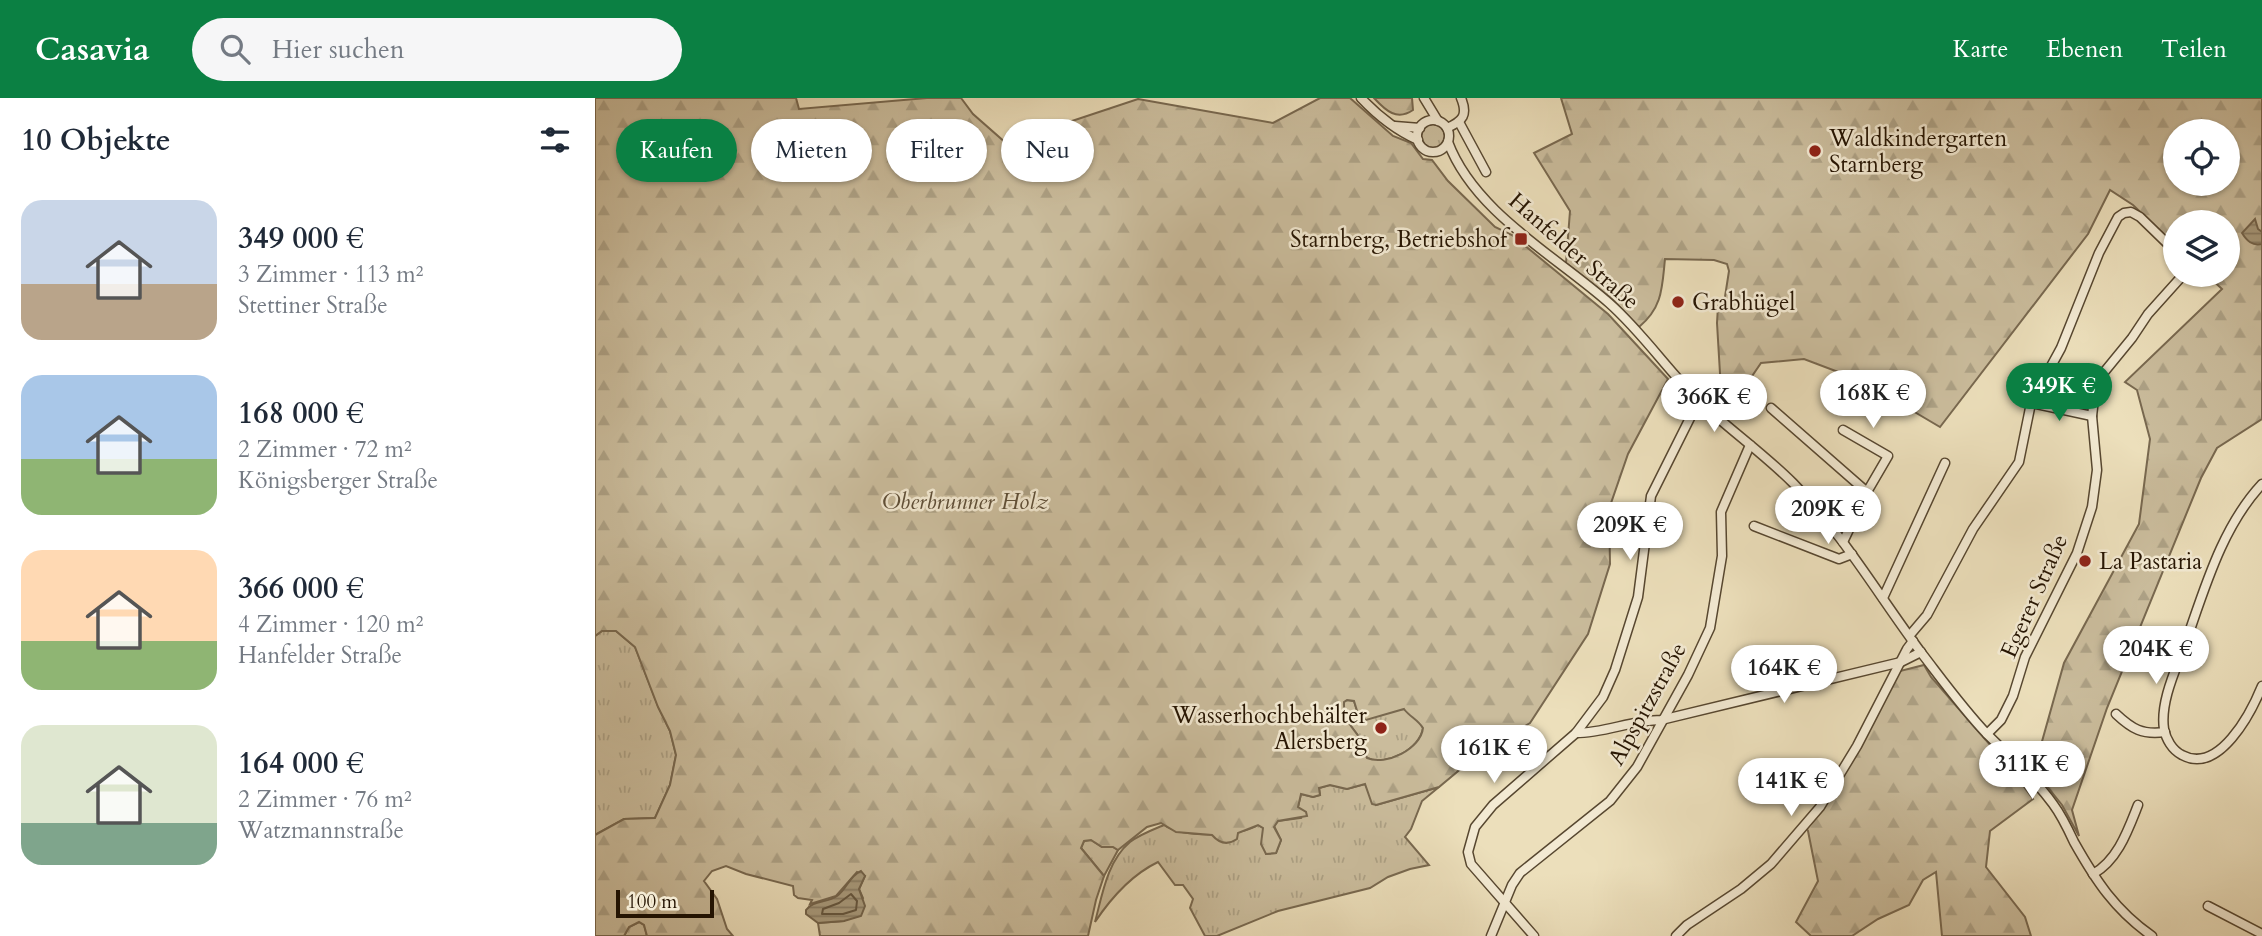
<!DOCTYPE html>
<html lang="de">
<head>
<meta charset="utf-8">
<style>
	:root { --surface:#fff; --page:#f6f6f7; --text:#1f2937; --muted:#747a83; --accent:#0b8043 }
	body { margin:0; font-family:Cardo,serif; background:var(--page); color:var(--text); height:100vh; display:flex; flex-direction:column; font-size:26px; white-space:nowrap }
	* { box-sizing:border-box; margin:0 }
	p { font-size:23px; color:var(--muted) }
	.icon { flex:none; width:38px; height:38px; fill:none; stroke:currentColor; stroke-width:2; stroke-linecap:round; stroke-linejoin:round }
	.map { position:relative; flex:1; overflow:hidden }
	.panel { display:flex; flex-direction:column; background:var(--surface); width:595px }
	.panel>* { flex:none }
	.hud { position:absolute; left:21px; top:21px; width:665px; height:63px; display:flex; gap:14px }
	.controls { position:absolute; left:1568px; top:21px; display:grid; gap:14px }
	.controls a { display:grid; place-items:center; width:77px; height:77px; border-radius:50%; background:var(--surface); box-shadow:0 2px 5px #0004; font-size:35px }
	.scale { position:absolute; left:21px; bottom:18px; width:98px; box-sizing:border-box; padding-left:7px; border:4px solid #251402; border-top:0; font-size:19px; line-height:24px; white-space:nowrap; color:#251402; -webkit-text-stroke:5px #f3ead3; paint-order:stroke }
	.price { position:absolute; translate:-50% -60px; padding:0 16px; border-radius:24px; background:#fff; color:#222; font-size:23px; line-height:46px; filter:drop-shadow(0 2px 4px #0008) }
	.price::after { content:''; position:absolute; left:50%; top:42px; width:21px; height:16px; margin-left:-10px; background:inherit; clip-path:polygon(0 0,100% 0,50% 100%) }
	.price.current { background:var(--accent); color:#fff }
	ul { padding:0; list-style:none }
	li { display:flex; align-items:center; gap:21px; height:175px; padding:0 21px }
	li span { display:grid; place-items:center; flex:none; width:196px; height:140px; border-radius:21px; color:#555 }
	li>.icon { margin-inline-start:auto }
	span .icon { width:84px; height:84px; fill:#fffc; stroke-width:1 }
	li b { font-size:30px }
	h2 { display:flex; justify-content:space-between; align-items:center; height:84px; padding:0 21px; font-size:30px }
	.pill { padding:0 24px; border-radius:32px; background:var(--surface); box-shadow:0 2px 5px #0004; font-size:24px; line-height:63px }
	.pill.current { background:var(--accent); color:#fff }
	header { display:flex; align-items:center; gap:42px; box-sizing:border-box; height:98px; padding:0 35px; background:var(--accent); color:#fff }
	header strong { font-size:33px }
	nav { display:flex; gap:38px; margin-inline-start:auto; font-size:24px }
	.search { width:490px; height:63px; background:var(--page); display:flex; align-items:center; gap:18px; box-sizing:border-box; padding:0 24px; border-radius:38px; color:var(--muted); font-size:26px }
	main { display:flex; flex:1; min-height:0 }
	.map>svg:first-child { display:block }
	.grass { fill:url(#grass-tufts); stroke:#78684f; stroke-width:2 }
	.forest { fill:url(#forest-firs); stroke:#78684f; stroke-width:2; fill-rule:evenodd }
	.water { fill:url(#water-rules); stroke:#74644b; stroke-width:2 }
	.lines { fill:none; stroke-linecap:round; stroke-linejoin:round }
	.shore { stroke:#66573f; stroke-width:2 }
	.minor-casing { stroke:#574730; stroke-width:11 }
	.minor { stroke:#f3ead3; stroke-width:8 }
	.poi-dot { fill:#8f2418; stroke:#f3ead3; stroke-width:2.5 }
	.labels { text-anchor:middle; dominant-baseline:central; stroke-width:5; stroke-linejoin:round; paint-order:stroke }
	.poi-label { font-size:23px; fill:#251402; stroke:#f3ead3; text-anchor:start }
	.street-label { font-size:23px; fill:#251402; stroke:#f3ead3 }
	.park-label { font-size:23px; font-style:italic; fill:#5f4f38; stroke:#f3ead3 }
</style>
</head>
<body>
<header>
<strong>Casavia</strong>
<div class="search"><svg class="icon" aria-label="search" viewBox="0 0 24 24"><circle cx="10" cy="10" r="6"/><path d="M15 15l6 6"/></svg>Hier suchen</div>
<nav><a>Karte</a><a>Ebenen</a><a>Teilen</a></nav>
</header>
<main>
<section class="panel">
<h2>10 Objekte<svg class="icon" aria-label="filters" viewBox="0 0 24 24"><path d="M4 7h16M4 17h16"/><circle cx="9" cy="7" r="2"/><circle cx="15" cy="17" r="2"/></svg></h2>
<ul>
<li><span style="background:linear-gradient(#c9d6e8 60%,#b9a48a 0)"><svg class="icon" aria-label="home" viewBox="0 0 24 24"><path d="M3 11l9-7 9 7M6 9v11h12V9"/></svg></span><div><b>349 000 €</b><p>3 Zimmer · 113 m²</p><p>Stettiner Straße</p></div></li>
<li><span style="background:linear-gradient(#a9c7e8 60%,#8fb573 0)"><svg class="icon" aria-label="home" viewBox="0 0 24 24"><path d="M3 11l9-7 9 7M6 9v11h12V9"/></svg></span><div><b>168 000 €</b><p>2 Zimmer · 72 m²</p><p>Königsberger Straße</p></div></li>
<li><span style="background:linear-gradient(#ffd9b3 65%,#8fb573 0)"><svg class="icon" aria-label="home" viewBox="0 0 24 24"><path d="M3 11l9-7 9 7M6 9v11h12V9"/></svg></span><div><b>366 000 €</b><p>4 Zimmer · 120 m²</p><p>Hanfelder Straße</p></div></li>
<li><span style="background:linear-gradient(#dfe7d0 70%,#7fa58c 0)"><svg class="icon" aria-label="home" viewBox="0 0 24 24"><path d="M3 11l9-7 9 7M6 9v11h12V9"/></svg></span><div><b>164 000 €</b><p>2 Zimmer · 76 m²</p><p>Watzmannstraße</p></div></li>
</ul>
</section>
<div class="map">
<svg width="1667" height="838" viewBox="0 0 1667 838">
	<defs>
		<pattern id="grass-tufts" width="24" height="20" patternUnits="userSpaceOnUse" patternTransform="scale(1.75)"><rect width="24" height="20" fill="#cabc9c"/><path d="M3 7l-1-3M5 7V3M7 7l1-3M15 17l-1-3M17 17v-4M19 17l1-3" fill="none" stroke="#ada185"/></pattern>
		<pattern id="forest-firs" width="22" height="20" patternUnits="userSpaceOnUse" patternTransform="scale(1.75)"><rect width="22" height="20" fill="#cabc9c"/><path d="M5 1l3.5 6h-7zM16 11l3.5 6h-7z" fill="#ada185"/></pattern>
		<pattern id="water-rules" width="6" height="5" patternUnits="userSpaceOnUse" patternTransform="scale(1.75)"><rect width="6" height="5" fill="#a89a7c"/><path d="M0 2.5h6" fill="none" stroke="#897c63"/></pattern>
	</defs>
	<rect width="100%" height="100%" fill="#ecdfbb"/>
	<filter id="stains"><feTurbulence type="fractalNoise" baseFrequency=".00286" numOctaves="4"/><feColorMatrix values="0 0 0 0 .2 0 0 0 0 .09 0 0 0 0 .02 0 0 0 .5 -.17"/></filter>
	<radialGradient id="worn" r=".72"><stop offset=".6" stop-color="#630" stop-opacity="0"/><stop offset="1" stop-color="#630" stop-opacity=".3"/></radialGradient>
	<g class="grass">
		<circle cx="838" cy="38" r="12"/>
		<path d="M7 533H21L40 549 63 608 75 633 81 657 75 687 60 720 29 721 0 737V538Z"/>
		<path d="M752 602 759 603 763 616 809 611 823 622 828 630C825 651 791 669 772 660 769 654 768 645 764 639 756 628 748 621 749 604Z"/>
		<path d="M770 686 781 707 844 689 827 703 816 731 810 739 834 767 815 771 793 779 775 790 683 813 622 838H610L595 810 598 801 588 787H580L563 764C536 777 516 800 500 824 507 798 512 763 535 744 544 737 557 732 569 727 587 740 644 739 663 727L668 730 671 756 681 755 686 742 679 728 683 723 706 720 703 709 706 696 718 699 725 697 724 690 735 687 752 691Z"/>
		<path d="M496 742 507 749H518L523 752 509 778 486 750 489 743Z"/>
		<path d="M44 824 49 827 52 838H29L34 829Z"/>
	</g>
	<g class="forest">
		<path d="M0 0H201L204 11 332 0H366L378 16 411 45 543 1 678 25 725 0H755L798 38 816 45 828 61 837 62 853 83 900 129 917 137 1013 216 1073 281 1033 356 1014 411 1015 466 993 536 935 625 886 654 844 689 781 707 777 706 770 686 752 691 735 687 724 690 725 697 718 699 706 696 703 709 711 714 712 718 683 723 679 729 686 742 681 755 671 756 666 746 668 730 663 727 643 735 642 741C632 748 624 745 617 737L581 734 566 725 552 729 523 752 518 749H507L496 742 489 743 486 750 509 778 501 802 493 838H225L223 825 249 823 268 800 264 791 270 778 262 774 241 798 215 806 217 802 203 800 199 797 198 788 151 776 131 768 117 773 109 783 122 801 132 831 138 838H52L49 827 44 824 34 829 29 838H0V737L29 721 60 720 75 687 81 657 75 633 63 609 40 549 21 533H7L0 538ZM752 602 759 603 763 616 771 622 809 611C815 619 822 621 828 630 826 651 791 668 772 660 769 654 768 645 764 639 756 627 748 622 749 604Z"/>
		<path d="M779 0H817L818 12C802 23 791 13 779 0Z"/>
		<path d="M966 0H1667V321L1622 350 1606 380 1512 610 1477 712 1484 738 1467 707 1439 672 1469 565 1544 426 1555 341 1542 292 1530 284 1627 191 1612 177H1633V124H1580V147L1538 107 1515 92 1493 136 1345 329 1267 283 1209 261 1166 265 1138 306 1126 292 1122 225 1123 208 1129 205 1134 173 1132 166 1119 162 1070 161C1067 189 1068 209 1044 229L1017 201 971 165 975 113 939 55 977 36ZM1580 33H1633V86H1580Z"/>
		<path d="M1329 567 1336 579 1416 671 1438 701 1395 733 1391 769 1430 819 1436 838H1347L1341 774 1328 782 1314 807 1283 821 1257 838H1216L1201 824 1223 783 1213 733 1209 727 1262 648 1301 574Z"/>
	</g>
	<g class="water">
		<path d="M1660 121 1663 131 1667 134V146C1657 148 1652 143 1647 135Z"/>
		<path d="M266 773 270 778 264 791 270 808 266 818 249 823 223 825 211 816V812C218 802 232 805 242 798 252 791 254 778 266 773Z"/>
	</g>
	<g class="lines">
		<path class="shore" d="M256 796 262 803 261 812 248 816H227L228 811 244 805Z"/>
		<defs>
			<g id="minor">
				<path d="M766 0C783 18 800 32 823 42"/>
				<path d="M829 0 843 23"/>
				<circle cx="838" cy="38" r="16"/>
				<path d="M864 24 891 74"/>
				<path d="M800 28 825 30"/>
				<path d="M852 30C868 23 873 17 866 0"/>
				<path d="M853 44C879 114 961 158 1014 205 1048 235 1073 273 1105 304 1135 332 1169 356 1198 385 1249 437 1285 500 1328 557 1348 583 1369 612 1392 636 1415 659 1439 680 1458 706 1467 718 1473 731 1479 744 1501 783 1520 812 1557 838"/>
				<path d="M1436 305 1497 318"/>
				<path d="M1176 310 1272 394 1248 444"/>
				<path d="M1248 332 1293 358 1272 394"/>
				<path d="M1667 386C1626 430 1609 493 1589 549 1580 573 1565 605 1569 631 1571 641 1577 652 1587 657 1624 677 1656 615 1667 588"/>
				<path d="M1159 428 1244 461 1257 456"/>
				<path d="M1288 500 1350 365"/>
				<path d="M1315 537 1332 517 1378 431 1424 364 1436 305 1466 250 1504 155 1523 119 1529 115 1536 114 1545 119 1580 153"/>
				<path d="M1521 616C1537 631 1547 637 1570 634"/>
				<path d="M981 635C1010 635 1037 622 1066 622L1306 564 1326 554"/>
				<path d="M1392 636 1406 622 1418 598 1430 559 1482 455 1497 409 1502 372 1497 318 1501 284 1537 240 1553 216 1588 177"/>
				<path d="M1498 776C1523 762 1533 732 1543 707"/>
				<path d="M1613 808 1667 836"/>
				<path d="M896 838 917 787 925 775 1015 703 1042 669 1093 577 1115 530 1127 458 1126 414 1155 347"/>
				<path d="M939 838 876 766 873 754 880 729 898 707 981 635 1008 599 1020 572 1043 499 1056 398 1104 302"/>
				<path d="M1081 838 1092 827 1146 791 1176 766 1225 709 1262 648 1312 551 1318 543"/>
			</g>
		</defs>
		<use href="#minor" class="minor-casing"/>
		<use href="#minor" class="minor"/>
	</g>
	<g class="poi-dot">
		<circle cx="1220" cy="53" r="7"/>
		<rect x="919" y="134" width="14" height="14" rx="3.5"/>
		<circle cx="1083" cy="204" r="7"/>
		<circle cx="1490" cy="463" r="7"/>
		<circle cx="786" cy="630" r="7"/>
	</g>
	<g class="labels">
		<g class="poi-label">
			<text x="1234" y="40">Waldkindergarten<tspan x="1234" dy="26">Starnberg</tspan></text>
			<text x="912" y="141" text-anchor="end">Starnberg, Betriebshof</text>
			<text x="1097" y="204">Grabhügel</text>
			<text x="1504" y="463">La Pastaria</text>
			<text x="772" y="617" text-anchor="end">Wasserhochbehälter<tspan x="772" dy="26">Alersberg</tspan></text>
		</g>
		<g class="street-label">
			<text transform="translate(979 153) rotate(41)">Hanfelder Straße</text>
			<text transform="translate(1439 498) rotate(-66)">Egerer Straße</text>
			<text transform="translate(1052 606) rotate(-61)">Alpspitzstraße</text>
		</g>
		<g class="park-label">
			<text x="370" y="403">Oberbrunner Holz</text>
		</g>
	</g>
	<rect width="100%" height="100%" filter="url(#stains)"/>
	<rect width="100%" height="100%" fill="url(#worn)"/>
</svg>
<div class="controls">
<a><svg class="icon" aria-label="locate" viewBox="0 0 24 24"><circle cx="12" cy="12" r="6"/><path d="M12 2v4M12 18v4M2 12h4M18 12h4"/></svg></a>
<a><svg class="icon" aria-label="layers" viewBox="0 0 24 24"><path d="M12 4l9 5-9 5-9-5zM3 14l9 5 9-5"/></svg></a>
</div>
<div class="scale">100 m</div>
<b class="price current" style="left:1464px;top:325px">349K €</b>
<b class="price" style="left:1278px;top:332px">168K €</b>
<b class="price" style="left:1119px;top:336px">366K €</b>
<b class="price" style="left:1233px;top:448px">209K €</b>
<b class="price" style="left:1035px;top:464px">209K €</b>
<b class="price" style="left:1561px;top:588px">204K €</b>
<b class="price" style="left:1189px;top:607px">164K €</b>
<b class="price" style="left:899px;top:687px">161K €</b>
<b class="price" style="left:1437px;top:703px">311K €</b>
<b class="price" style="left:1196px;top:720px">141K €</b>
<div class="hud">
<a class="pill current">Kaufen</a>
<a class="pill">Mieten</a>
<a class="pill">Filter</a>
<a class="pill">Neu</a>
</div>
</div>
</main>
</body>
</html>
